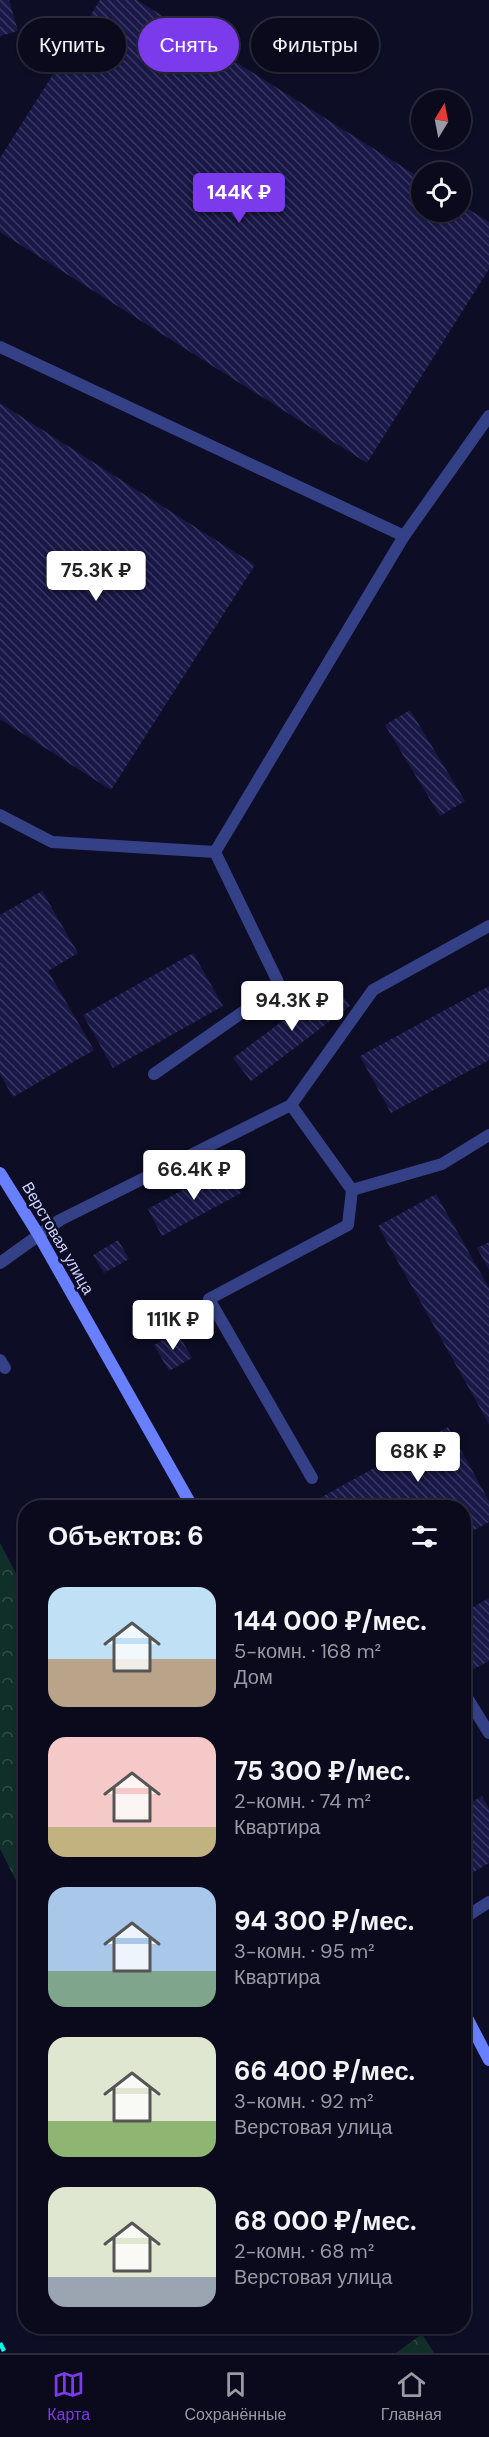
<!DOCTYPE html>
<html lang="ru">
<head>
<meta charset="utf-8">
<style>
	:root { --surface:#0a0a1c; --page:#181829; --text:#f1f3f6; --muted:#999aa3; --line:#2a2b3b; --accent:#7c3aed }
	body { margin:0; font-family:"DM Sans",sans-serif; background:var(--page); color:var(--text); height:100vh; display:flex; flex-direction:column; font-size:22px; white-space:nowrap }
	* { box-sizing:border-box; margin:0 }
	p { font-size:20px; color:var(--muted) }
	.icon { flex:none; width:33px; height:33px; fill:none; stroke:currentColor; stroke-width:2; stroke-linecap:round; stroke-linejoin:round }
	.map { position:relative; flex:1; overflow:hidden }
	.side { position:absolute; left:18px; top:1500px; width:453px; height:834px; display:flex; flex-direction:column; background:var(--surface); border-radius:24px; box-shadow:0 2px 4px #0004,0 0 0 2px var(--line) }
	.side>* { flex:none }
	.top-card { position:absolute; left:18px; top:18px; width:453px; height:54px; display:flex; gap:12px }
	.needle { width:39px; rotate:10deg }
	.tools { position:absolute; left:411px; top:90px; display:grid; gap:12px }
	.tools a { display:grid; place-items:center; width:60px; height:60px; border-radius:50%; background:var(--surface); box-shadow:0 2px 4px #0004,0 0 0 2px var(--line); font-size:30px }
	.price { position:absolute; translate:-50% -51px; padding:0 14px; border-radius:6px; background:#fff; color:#222; font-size:20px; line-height:39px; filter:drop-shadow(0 2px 3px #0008) }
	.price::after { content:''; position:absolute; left:50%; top:36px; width:18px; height:14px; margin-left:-9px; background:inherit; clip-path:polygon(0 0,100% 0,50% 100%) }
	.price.current { background:var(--accent); color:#fff }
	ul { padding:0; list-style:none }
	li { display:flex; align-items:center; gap:18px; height:150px; padding:0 30px }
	li span { display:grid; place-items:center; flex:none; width:168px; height:120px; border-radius:18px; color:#555 }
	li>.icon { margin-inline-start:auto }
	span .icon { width:72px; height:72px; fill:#fffc; stroke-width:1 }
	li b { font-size:26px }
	h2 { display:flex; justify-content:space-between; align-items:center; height:72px; padding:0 30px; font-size:26px }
	.pill { padding:0 21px; border-radius:27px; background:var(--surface); box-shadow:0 2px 4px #0004,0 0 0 2px var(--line); font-size:21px; line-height:54px }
	.pill.current { background:var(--accent); color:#fff }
	.dock { display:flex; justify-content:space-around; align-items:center; height:84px; border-top:2px solid var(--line); background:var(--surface); font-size:16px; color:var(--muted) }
	.dock a { display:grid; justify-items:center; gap:3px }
	.dock .current { color:var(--accent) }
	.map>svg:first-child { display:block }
	.forest { fill:url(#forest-crowns) }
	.building { fill:url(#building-back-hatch) }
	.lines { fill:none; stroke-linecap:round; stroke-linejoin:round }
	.lane { stroke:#354187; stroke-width:12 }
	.secondary { stroke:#687fff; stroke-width:12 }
	.rail { stroke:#00fce8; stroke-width:4.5; stroke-dasharray:9 8; stroke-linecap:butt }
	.labels { text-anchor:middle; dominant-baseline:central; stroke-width:5; stroke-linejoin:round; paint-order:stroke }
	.street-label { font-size:16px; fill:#d1d4ff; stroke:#0d0d25 }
</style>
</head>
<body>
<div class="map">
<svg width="489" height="2353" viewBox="0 0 489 2353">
	<defs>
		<pattern id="forest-crowns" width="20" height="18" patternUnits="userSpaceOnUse" patternTransform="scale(1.5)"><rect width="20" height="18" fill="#102f28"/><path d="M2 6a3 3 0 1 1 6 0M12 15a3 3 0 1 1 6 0" fill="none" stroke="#324c48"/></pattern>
		<pattern id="building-back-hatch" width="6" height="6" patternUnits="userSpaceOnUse" patternTransform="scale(1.5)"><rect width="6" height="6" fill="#191847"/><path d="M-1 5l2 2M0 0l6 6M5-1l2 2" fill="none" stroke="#393963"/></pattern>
	</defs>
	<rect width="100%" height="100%" fill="#0d0d25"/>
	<g class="forest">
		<path d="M0 1543 25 1591V1898L0 1849Z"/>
		<path d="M422 2334 434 2353H396Z"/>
	</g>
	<g class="building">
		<path d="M0 0H9L18 31 0 36Z"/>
		<path d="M100 0H137L422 179V212H460V204L489 222V269L367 463 0 232V158Z"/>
		<path d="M0 403 255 565 111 790 0 719Z"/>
		<path d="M410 710 465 801 440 816 385 725Z"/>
		<path d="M42 891 78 953 48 971 94 1050 13 1097 0 1074V915Z"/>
		<path d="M193 953 223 1006 113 1068 83 1015Z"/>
		<path d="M333 983 350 1006 251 1081 233 1058Z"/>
		<path d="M489 986V1060L391 1113 360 1056Z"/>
		<path d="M226 1166 241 1193 162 1236 148 1209Z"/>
		<path d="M436 1194 489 1288V1424L378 1226Z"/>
		<path d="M118 1240 129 1259 104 1273 93 1255Z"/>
		<path d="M489 1242V1270L477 1248Z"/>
		<path d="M177 1332 192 1358 169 1371 154 1345Z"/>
		<path d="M448 1427 489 1501V1522L464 1536V1508H302Z"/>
		<path d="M489 1598V1661L472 1670 464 1654V1612Z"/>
		<path d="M482 1796 489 1809V1863L464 1878V1807Z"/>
	</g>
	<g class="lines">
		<g class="lane">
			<path d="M0 347 404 536 215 852 52 842 0 815"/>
			<path d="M404 536 489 416"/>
			<path d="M154 1074 280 986 215 852"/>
			<path d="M291 1105 352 1190 348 1225 209 1299 312 1478"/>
			<path d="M352 1190 442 1164 489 1135"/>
			<path d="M0 1263 60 1220 291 1105 373 990 489 926"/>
			<path d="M0 1360 5 1368"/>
			<path d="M464 1693 489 1733"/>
			<path d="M464 1918 489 1902"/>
		</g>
		<g class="secondary">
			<path d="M0 1173 38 1234 193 1508"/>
			<path d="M464 2012 489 2060"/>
		</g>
		<path class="rail" d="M0 2343 5 2353"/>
	</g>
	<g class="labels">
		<g class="street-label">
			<text transform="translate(58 1238) rotate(60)">Верстовая улица</text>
		</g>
	</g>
</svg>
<div class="tools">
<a><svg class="needle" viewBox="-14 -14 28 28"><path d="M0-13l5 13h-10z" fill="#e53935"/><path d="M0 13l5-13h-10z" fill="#999aa3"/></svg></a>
<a><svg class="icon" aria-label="locate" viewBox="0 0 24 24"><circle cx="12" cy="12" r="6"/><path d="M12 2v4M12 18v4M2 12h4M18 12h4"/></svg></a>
</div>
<b class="price current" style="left:239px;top:224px">144K ₽</b>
<b class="price" style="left:96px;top:602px">75.3K ₽</b>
<b class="price" style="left:292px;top:1032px">94.3K ₽</b>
<b class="price" style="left:194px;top:1201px">66.4K ₽</b>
<b class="price" style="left:173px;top:1351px">111K ₽</b>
<b class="price" style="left:418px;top:1483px">68K ₽</b>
<div class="top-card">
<a class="pill">Купить</a>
<a class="pill current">Снять</a>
<a class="pill">Фильтры</a>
</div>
<section class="side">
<h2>Объектов: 6<svg class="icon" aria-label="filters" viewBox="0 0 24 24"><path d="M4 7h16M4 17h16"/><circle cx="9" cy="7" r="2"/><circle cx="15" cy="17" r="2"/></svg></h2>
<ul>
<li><span style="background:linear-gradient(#bfe0f5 60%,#b9a48a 0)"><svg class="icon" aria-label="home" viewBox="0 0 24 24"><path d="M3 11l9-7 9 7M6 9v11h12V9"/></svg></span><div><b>144 000 ₽/мес.</b><p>5-комн. · 168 m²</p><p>Дом</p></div></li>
<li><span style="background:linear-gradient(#f6c9c9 75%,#c2b280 0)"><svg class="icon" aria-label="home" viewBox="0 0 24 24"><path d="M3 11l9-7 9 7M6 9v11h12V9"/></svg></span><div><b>75 300 ₽/мес.</b><p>2-комн. · 74 m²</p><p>Квартира</p></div></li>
<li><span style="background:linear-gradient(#a9c7e8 70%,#7fa58c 0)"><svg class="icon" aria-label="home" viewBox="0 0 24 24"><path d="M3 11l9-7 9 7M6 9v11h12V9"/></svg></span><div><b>94 300 ₽/мес.</b><p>3-комн. · 95 m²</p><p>Квартира</p></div></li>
<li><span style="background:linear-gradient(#dfe7d0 70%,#8fb573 0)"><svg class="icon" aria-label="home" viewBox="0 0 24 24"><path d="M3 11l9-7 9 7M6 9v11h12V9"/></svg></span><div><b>66 400 ₽/мес.</b><p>3-комн. · 92 m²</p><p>Верстовая улица</p></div></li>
<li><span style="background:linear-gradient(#dfe7d0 75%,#9aa5b1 0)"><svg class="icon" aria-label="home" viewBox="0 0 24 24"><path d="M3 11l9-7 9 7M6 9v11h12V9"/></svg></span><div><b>68 000 ₽/мес.</b><p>2-комн. · 68 m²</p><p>Верстовая улица</p></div></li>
</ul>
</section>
</div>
<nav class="dock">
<a class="current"><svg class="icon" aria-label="map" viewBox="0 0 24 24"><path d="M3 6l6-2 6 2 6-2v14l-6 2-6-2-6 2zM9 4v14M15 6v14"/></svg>Карта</a>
<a><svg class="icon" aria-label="saved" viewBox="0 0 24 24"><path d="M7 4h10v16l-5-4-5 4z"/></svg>Сохранённые</a>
<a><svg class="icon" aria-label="home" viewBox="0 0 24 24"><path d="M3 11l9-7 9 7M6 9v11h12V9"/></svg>Главная</a>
</nav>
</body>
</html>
